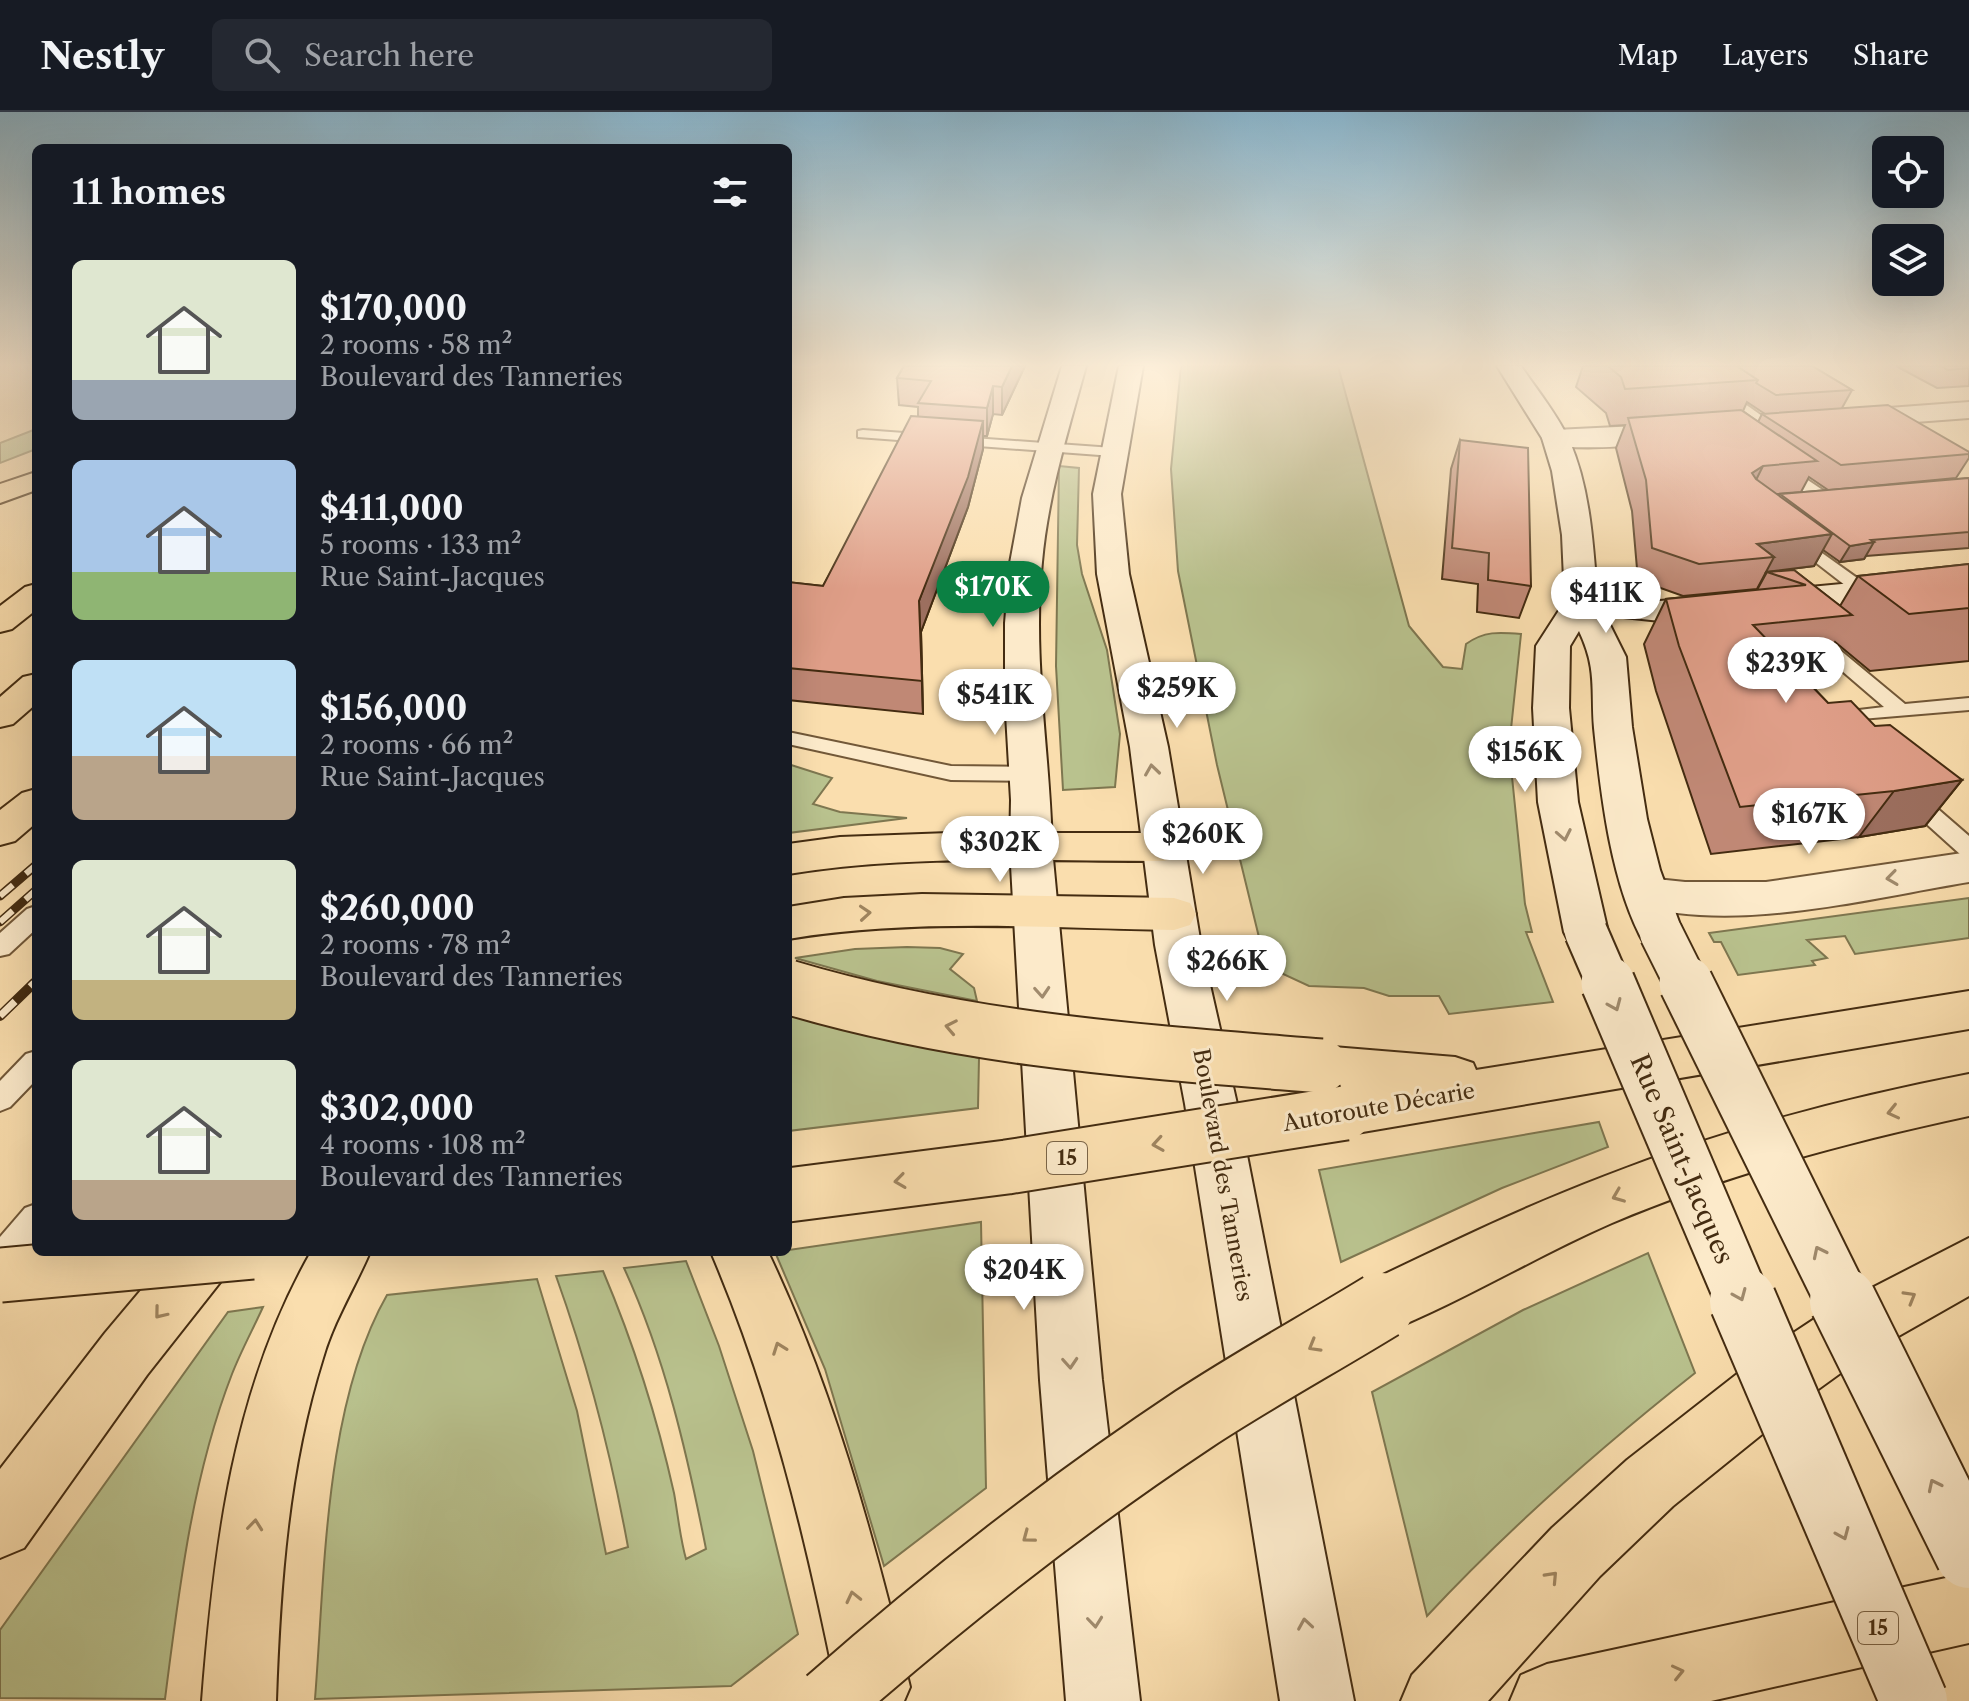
<!DOCTYPE html>
<html lang="en">
<head>
<meta charset="utf-8">
<style>
	:root { --surface:#171b24; --page:#242831; --text:#f1f3f6; --muted:#9ea1a6; --line:#363941; --accent:#0b8043 }
	body { margin:0; font-family:"Libre Caslon Text",serif; background:var(--page); color:var(--text); height:100vh; display:flex; flex-direction:column; font-size:30px; white-space:nowrap }
	* { box-sizing:border-box; margin:0 }
	p { font-size:26px; color:var(--muted) }
	.icon { flex:none; width:44px; height:44px; fill:none; stroke:currentColor; stroke-width:2; stroke-linecap:round; stroke-linejoin:round }
	.map { position:relative; flex:1; overflow:hidden }
	.sheet { position:absolute; left:32px; top:32px; width:760px; height:1112px; display:flex; flex-direction:column; background:var(--surface); border-radius:12px; box-shadow:0 8px 32px #0002 }
	.sheet>* { flex:none }
	.fabs { position:absolute; left:1872px; top:24px; display:grid; gap:16px }
	.fabs a { display:grid; place-items:center; width:72px; height:72px; border-radius:12px; background:var(--surface); box-shadow:0 8px 32px #0002; font-size:40px }
	.price { position:absolute; translate:-50% -68px; padding:0 18px; border-radius:28px; background:#fff; color:#222; font-size:26px; line-height:52px; filter:drop-shadow(0 2px 4px #0008) }
	.price::after { content:''; position:absolute; left:50%; top:48px; width:24px; height:18px; margin-left:-12px; background:inherit; clip-path:polygon(0 0,100% 0,50% 100%) }
	.price.on { background:var(--accent); color:#fff }
	ul { padding:0; list-style:none }
	li { display:flex; align-items:center; gap:24px; height:200px; padding:0 40px }
	li span { display:grid; place-items:center; flex:none; width:224px; height:160px; border-radius:12px; color:#555 }
	li>.icon { margin-inline-start:auto }
	span .icon { width:96px; height:96px; fill:#fffc; stroke-width:1 }
	li b { font-size:34px }
	h2 { display:flex; justify-content:space-between; align-items:center; height:96px; padding:0 40px; font-size:34px }
	header { display:flex; align-items:center; gap:48px; box-sizing:border-box; height:112px; padding:0 40px; background:var(--surface); border-bottom:2px solid var(--line) }
	header strong { font-size:38px }
	nav { display:flex; gap:44px; margin-inline-start:auto; font-size:28px }
	.search { width:560px; height:72px; background:var(--page); display:flex; align-items:center; gap:20px; box-sizing:border-box; padding:0 28px; border-radius:12px; color:var(--muted); font-size:30px }
	.map>svg:first-child { display:block }
	.green { fill:#b9c28e; stroke:#7e7750; stroke-width:2 }
	.lines { fill:none; stroke-linecap:round; stroke-linejoin:round }
	.service-casing { stroke:#725838; stroke-width:4 }
	.minor-casing { stroke:#725838; stroke-width:4 }
	.secondary-casing { stroke:#442c11; stroke-width:4 }
	.trunk-casing { stroke:#442c11; stroke-width:4 }
	.motorway-casing { stroke:#442c11; stroke-width:4 }
	.service { fill:#fceaca; fill-rule:evenodd }
	.minor { fill:#fceaca; fill-rule:evenodd }
	.secondary { fill:#fceaca; fill-rule:evenodd }
	.trunk { fill:#fadeae; fill-rule:evenodd }
	.motorway { fill:#fadeae; fill-rule:evenodd }
	.rail-far1-casing { stroke:#442c11; stroke-width:9 }
	.rail-casing { stroke:#442c11; stroke-width:10 }
	.rail-far1 { stroke:#fceaca; stroke-width:6; stroke-dasharray:17; stroke-linecap:butt }
	.rail { stroke:#fceaca; stroke-width:7; stroke-dasharray:21; stroke-linecap:butt }
	.secondary-bridge-far2-casing { stroke:#442c11; stroke-width:46; stroke-linecap:butt }
	.secondary-bridge-far1-casing { stroke:#442c11; stroke-width:57; stroke-linecap:butt }
	.secondary-bridge-casing { stroke:#442c11; stroke-width:70; stroke-linecap:butt }
	.motorway-bridge-far1-casing { stroke:#442c11; stroke-width:57; stroke-linecap:butt }
	.motorway-bridge-casing { stroke:#442c11; stroke-width:70; stroke-linecap:butt }
	.secondary-bridge-far2 { stroke:#fceaca; stroke-width:42 }
	.secondary-bridge-far1 { stroke:#fceaca; stroke-width:53 }
	.secondary-bridge { stroke:#fceaca; stroke-width:66 }
	.motorway-bridge-far1 { stroke:#fadeae; stroke-width:53 }
	.motorway-bridge { stroke:#fadeae; stroke-width:66 }
	.wall { fill:#c08875; stroke:#442c11; stroke-width:2; fill-rule:evenodd }
	.shaded-wall { fill:#9c6f5f; stroke:#442c11; stroke-width:2 }
	.building { fill:#df9e88; stroke:#442c11; stroke-width:2 }
	.oneway { stroke:#a08b6e }
	.oneway2 { stroke:#9f8560 }
	.labels { text-anchor:middle; dominant-baseline:central; stroke-width:6; stroke-linejoin:round; paint-order:stroke }
	.shield { fill:#fceaca; stroke:#7b6548; stroke-width:2 }
	.shield-label { font-size:20px; font-weight:bold; fill:#442c11 }
	.street-label { font-size:22px; fill:#442c11; stroke:#fceaca }
	.near-street-label { font-size:26px; fill:#442c11; stroke:#fceaca }
</style>
</head>
<body>
<header>
<strong>Nestly</strong>
<div class="search"><svg class="icon" aria-label="search" viewBox="0 0 24 24"><circle cx="10" cy="10" r="6"/><path d="M15 15l6 6"/></svg>Search here</div>
<nav><a>Map</a><a>Layers</a><a>Share</a></nav>
</header>
<div class="map">
<svg width="1969" height="1589" viewBox="0 0 1969 1589">
	<rect width="100%" height="100%" fill="#fadeae"/>
	<filter id="stains"><feTurbulence type="fractalNoise" baseFrequency=".0025" numOctaves="4"/><feColorMatrix values="0 0 0 0 .2 0 0 0 0 .09 0 0 0 0 .02 0 0 0 .5 -.17"/></filter>
	<radialGradient id="worn" r=".72"><stop offset=".6" stop-color="#630" stop-opacity="0"/><stop offset="1" stop-color="#630" stop-opacity=".3"/></radialGradient>
	<g class="green">
		<path d="M1181 254H1338L1409 514 1443 555 1462 557 1466 532C1484 519 1499 520 1521 522L1511 617V655L1525 792 1532 820H1526L1553 890 1449 902 1439 884H1389L1364 876 1309 874 1266 854 1217 653 1178 459 1171 357Z"/>
		<path d="M36 317V337L0 351V331Z"/>
		<path d="M1059 354 1079 356 1077 433 1082 462 1107 538 1120 622 1115 675 1063 678 1056 554Z"/>
		<path d="M788 652 832 666 813 692 840 700 907 706 788 721Z"/>
		<path d="M1969 786V826L1855 842 1845 824 1807 828 1827 846 1812 849 1815 853 1738 863 1721 830H1714L1709 821Z"/>
		<path d="M907 835 940 836 963 842 950 857 974 876 977 889 877 869 795 846 855 837Z"/>
		<path d="M788 900 979 946 978 996 788 1019Z"/>
		<path d="M1599 1010 1608 1035 1502 1076 1341 1150 1319 1058Z"/>
		<path d="M981 1110 986 1376 884 1454 825 1257 775 1140Z"/>
		<path d="M1648 1141 1695 1261C1600 1336 1509 1416 1427 1504L1372 1280 1523 1198Z"/>
		<path d="M686 1149 719 1234 753 1339 798 1522 731 1574 315 1587C325 1462 324 1293 387 1183L537 1167 577 1299 606 1442 628 1435C611 1342 588 1253 556 1164L603 1159C633 1230 657 1305 674 1381 678 1403 680 1426 686 1447L706 1437C687 1341 665 1245 624 1156Z"/>
		<path d="M263 1195C253 1217 241 1239 232 1262 192 1365 179 1478 165 1587L0 1586V1518L228 1200Z"/>
	</g>
	<g class="lines">
		<defs>
			<g id="service">
				<path d="M1714 277H1724L1776 314 1774 317H1764L1714 283Z"/>
				<path d="M863 318 1113 336 1120 340 1113 344 858 325V319Z"/>
				<path d="M1778 348 1827 381 1843 379 1851 384C1825 405 1793 371 1773 356V350Z"/>
				<path d="M1794 421 1871 476 1874 480 1871 484H1859L1788 429 1786 426Z"/>
				<path d="M1805 512 1811 514 1905 592 1969 586V598L1825 610 1822 606 1825 602 1884 595 1799 522 1796 518Z"/>
				<path d="M788 620 951 654 1029 655 1040 662 1029 669 951 668 788 632Z"/>
				<path d="M1908 676 1916 678 1969 724V745L1961 743 1900 688 1897 683 1900 678Z"/>
				<path d="M36 794V817L9 842 0 844V821L27 797Z"/>
				<path d="M36 939V968L10 995 0 999V969L26 942Z"/>
				<path d="M36 1092V1129L11 1158 0 1163V1125L25 1096Z"/>
			</g>
			<g id="minor">
				<path d="M1969 290V306L1848 315 1839 312 1835 307 1839 302 1848 299Z"/>
				<path d="M1679 312 1688 314 1692 320 1688 326C1656 334 1577 339 1546 332L1542 326 1546 320 1555 318Z"/>
				<path d="M1969 740V770C1865 787 1735 822 1632 792L1625 781 1632 770 1647 766 1685 770H1766Z"/>
			</g>
			<g id="secondary">
				<path d="M1062 254H1086C1068 319 1048 383 1042 450 1032 546 1050 641 1052 736L1102 1268 1140 1589H1066L1040 1268 1010 736 1011 688 1005 585V511L1010 451 1022 386Z"/>
				<path d="M1119 254H1143L1121 382 1129 462 1168 635 1201 833 1237 992 1354 1589H1280L1185 992 1155 833 1130 635 1097 462 1093 382Z"/>
				<path d="M1497 254H1521C1537 278 1557 302 1569 328 1590 375 1593 431 1597 482L1660 489 1969 460V480L1660 509 1605 503 1626 545 1632 615 1647 707 1660 758 1683 821 1677 833 1661 838 1645 833C1611 773 1601 684 1594 616 1591 576 1597 557 1579 519L1570 534 1569 596 1578 690 1608 820 1602 832 1586 837 1570 832 1564 820 1538 690 1533 596 1536 534 1565 489 1562 423 1552 359 1542 326Z"/>
			</g>
			<g id="trunk">
				<path d="M949 721H1164L1179 725 1185 735 1179 745 1164 749C1039 749 912 742 788 762V732L840 725Z"/>
				<path d="M922 782 1174 786 1190 791 1196 802 1190 813 1174 818C1045 816 915 806 788 827V795L844 786Z"/>
				<path d="M173 1140H237L229 1159 147 1263 24 1436 0 1446V1357L105 1221Z"/>
				<path d="M311 1140H370C355 1175 334 1208 323 1246 288 1357 280 1473 276 1589H202C214 1434 233 1277 311 1140Z"/>
			</g>
			<g id="motorway">
				<path d="M36 360V378L0 391V372Z"/>
				<path d="M36 472V498L12 517 0 520V494L25 475Z"/>
				<path d="M36 562V592L13 612 0 615V585L23 565Z"/>
				<path d="M36 677V711L15 729 0 733V698L22 681Z"/>
				<path d="M1969 879V917L1345 1023 1327 1016 1319 1001 1327 986 1355 978 1321 974 1303 968 1296 954 1303 940 1321 934 1455 945 1473 951 1476 958Z"/>
				<path d="M1969 962V1004C1848 1030 1727 1062 1612 1111 1534 1145 1460 1191 1381 1222L1360 1214 1352 1194 1360 1174C1441 1135 1521 1096 1605 1064 1723 1018 1845 986 1969 962Z"/>
				<path d="M1969 1126V1184L1867 1242 1813 1281 1673 1394 1600 1464 1488 1589H1401L1412 1563 1552 1416 1627 1348 1769 1237 1825 1200Z"/>
				<path d="M711 1140H768C834 1279 874 1426 910 1575L904 1589H842L836 1575C806 1426 771 1280 711 1140Z"/>
				<path d="M1969 1461V1531L1711 1589H1510L1521 1563 1547 1552Z"/>
			</g>
		</defs>
		<use href="#service" class="service-casing"/>
		<use href="#minor" class="minor-casing"/>
		<use href="#secondary" class="secondary-casing"/>
		<use href="#trunk" class="trunk-casing"/>
		<use href="#motorway" class="motorway-casing"/>
		<use href="#service" class="service"/>
		<use href="#minor" class="minor"/>
		<use href="#secondary" class="secondary"/>
		<use href="#trunk" class="trunk"/>
		<use href="#motorway" class="motorway"/>
		<defs>
			<g id="rail-far1">
				<path d="M0 784 36 753"/>
				<path d="M0 810 36 778"/>
				<path d="M32 873 36 869"/>
			</g>
			<path id="rail" d="M0 904 34 871"/>
		</defs>
		<use href="#rail-far1" class="rail-far1-casing"/>
		<use href="#rail" class="rail-casing"/>
		<use href="#rail-far1" class="rail-far1"/>
		<use href="#rail" class="rail"/>
		<defs>
			<g id="secondary-bridge-far2">
				<path d="M1586 820 1609 873"/>
				<path d="M1661 821 1687 873"/>
			</g>
			<g id="secondary-bridge-far1">
				<path d="M1608 871 1744 1191"/>
				<path d="M1686 871 1844 1191"/>
			</g>
			<g id="secondary-bridge">
				<path d="M1743 1189 1914 1589"/>
				<path d="M1843 1189 1969 1443"/>
			</g>
			<g id="motorway-bridge-far1">
				<path d="M788 875C965 928 1138 939 1321 954"/>
				<path d="M788 1083 1007 1055 1345 1001"/>
				<path d="M0 1163 252 1140"/>
			</g>
			<path id="motorway-bridge" d="M829 1589C945 1487 1066 1392 1194 1307 1255 1267 1319 1232 1381 1194"/>
		</defs>
		<use href="#secondary-bridge-far2" class="secondary-bridge-far2-casing"/>
		<use href="#secondary-bridge-far1" class="secondary-bridge-far1-casing"/>
		<use href="#secondary-bridge" class="secondary-bridge-casing"/>
		<use href="#motorway-bridge-far1" class="motorway-bridge-far1-casing"/>
		<use href="#motorway-bridge" class="motorway-bridge-casing"/>
		<use href="#secondary-bridge-far2" class="secondary-bridge-far2"/>
		<use href="#secondary-bridge-far1" class="secondary-bridge-far1"/>
		<use href="#secondary-bridge" class="secondary-bridge"/>
		<use href="#motorway-bridge-far1" class="motorway-bridge-far1"/>
		<use href="#motorway-bridge" class="motorway-bridge"/>
	</g>
	<g class="wall">
		<path d="M904 254H1025L1002 303 993 302 987 324H983V337L968 395 921 520 923 602 788 588V470L823 474 918 304V295L899 293 897 266Z"/>
		<path d="M1583 254H1812L1852 278 1842 296 1969 340V346L1956 366 1830 378 1969 366V436L1866 444 1864 447 1840 450 1823 438 1814 454 1766 460 1757 477 1683 484 1638 468 1632 399 1616 336 1625 313 1610 314 1606 301 1576 275ZM1747 290 1765 302H1762L1758 310 1743 299ZM1809 365 1828 378 1780 382 1779 383 1776 382 1801 380Z"/>
		<path d="M1896 254H1969V274L1937 276Z"/>
		<path d="M1460 328 1531 474 1519 506 1477 500 1478 472 1442 467 1451 357Z"/>
		<path d="M1969 452V549L1870 559 1835 530 1824 548 1790 551 1828 591 1875 614 1962 668 1925 714 1859 725 1711 742 1656 579 1644 532 1666 487 1757 478 1767 460 1794 458 1840 494 1858 464Z"/>
	</g>
	<g class="shaded-wall">
		<path d="M1012 254H1025L1002 303V275Z"/>
		<path d="M993 274V302L987 324V296Z"/>
		<path d="M983 309V337L968 395 921 520 923 602 919 489Z"/>
		<path d="M1763 354 1748 384 1752 361Z"/>
		<path d="M1832 422 1814 454 1766 460 1774 445 1757 432Z"/>
		<path d="M1874 430 1864 447 1840 450 1850 434Z"/>
		<path d="M1962 668 1925 714 1859 725 1894 679Z"/>
	</g>
	<g class="building">
		<path d="M904 254H1012L1002 275 993 274 987 296 918 291 931 269 897 266Z"/>
		<path d="M1608 254H1737L1758 268 1625 277 1621 265Z"/>
		<path d="M1737 254H1812L1852 278 1776 283 1756 271 1758 268Z"/>
		<path d="M1941 254H1969V256L1948 258Z"/>
		<path d="M1888 293 1969 340V342L1841 353 1762 302Z"/>
		<path d="M1741 298 1817 349 1763 354 1752 361 1756 367 1832 422 1757 432 1774 445 1699 452 1652 436 1646 368 1628 306Z"/>
		<path d="M911 304 983 309 968 365 919 489 922 569 788 556V470L823 474Z"/>
		<path d="M1460 328 1528 336 1531 474 1488 468 1489 441 1452 436Z"/>
		<path d="M1969 366V420L1871 428 1874 430 1850 434 1780 382Z"/>
		<path d="M1969 452V496L1909 502 1858 464Z"/>
		<path d="M1794 458 1852 503 1753 513 1828 591 1851 589 1875 614 1890 613 1962 668 1894 679 1740 695 1679 534 1666 487 1806 473 1767 460Z"/>
	</g>
	<defs><path id="oneway-chevron" d="M-2-3.5L2.5 0L-2 3.5" fill="none" stroke-width="1.6" stroke-linecap="round" stroke-linejoin="round" transform="scale(2)"/></defs>
	<g class="oneway">
		<use href="#oneway-chevron" transform="translate(1152 658) rotate(-98)"/>
		<use href="#oneway-chevron" transform="translate(1564 723) rotate(79)"/>
		<use href="#oneway-chevron" transform="translate(1892 766) rotate(172)"/>
		<use href="#oneway-chevron" transform="translate(1042 880) rotate(86)"/>
		<use href="#oneway-chevron" transform="translate(1615 893) rotate(67)"/>
		<use href="#oneway-chevron" transform="translate(1819 1140) rotate(-116)"/>
		<use href="#oneway-chevron" transform="translate(1740 1183) rotate(67)"/>
		<use href="#oneway-chevron" transform="translate(1070 1251) rotate(86)"/>
		<use href="#oneway-chevron" transform="translate(1934 1373) rotate(-116)"/>
		<use href="#oneway-chevron" transform="translate(1843 1422) rotate(67)"/>
		<use href="#oneway-chevron" transform="translate(1095 1510) rotate(84)"/>
		<use href="#oneway-chevron" transform="translate(1305 1512) rotate(-99)"/>
	</g>
	<g class="oneway2">
		<use href="#oneway-chevron" transform="translate(865 801) rotate(-4)"/>
		<use href="#oneway-chevron" transform="translate(951 915) rotate(-169)"/>
		<use href="#oneway-chevron" transform="translate(1893 1000) rotate(167)"/>
		<use href="#oneway-chevron" transform="translate(1158 1032) rotate(171)"/>
		<use href="#oneway-chevron" transform="translate(900 1069) rotate(172)"/>
		<use href="#oneway-chevron" transform="translate(1618 1084) rotate(158)"/>
		<use href="#oneway-chevron" transform="translate(1910 1185) rotate(-30)"/>
		<use href="#oneway-chevron" transform="translate(160 1201) rotate(129)"/>
		<use href="#oneway-chevron" transform="translate(1314 1234) rotate(150)"/>
		<use href="#oneway-chevron" transform="translate(779 1236) rotate(-110)"/>
		<use href="#oneway-chevron" transform="translate(255 1413) rotate(-84)"/>
		<use href="#oneway-chevron" transform="translate(1028 1425) rotate(143)"/>
		<use href="#oneway-chevron" transform="translate(1552 1465) rotate(-47)"/>
		<use href="#oneway-chevron" transform="translate(853 1485) rotate(-103)"/>
		<use href="#oneway-chevron" transform="translate(1678 1560) rotate(-13)"/>
	</g>
	<linearGradient id="sky" x2="0" y2="1"><stop stop-color="#8ab7cf"/><stop offset="0.53" stop-color="#fdf0db"/><stop offset="1" stop-color="#fdf0db" stop-opacity="0"/></linearGradient>
	<rect width="1969" height="477" fill="url(#sky)"/>
	<g class="labels">
		<g class="shield">
			<rect x="1047" y="1030" width="40" height="32" rx="6"/>
			<rect x="1858" y="1500" width="40" height="32" rx="6"/>
		</g>
		<g class="shield-label">
			<text x="1067" y="1046">15</text>
			<text x="1878" y="1516">15</text>
		</g>
		<g class="street-label">
			<text transform="translate(1379 995) rotate(-10)">Autoroute Décarie</text>
			<text transform="translate(1223 1063) rotate(80)">Boulevard des Tanneries</text>
		</g>
		<g class="near-street-label">
			<text transform="translate(1682 1047) rotate(67)">Rue Saint-Jacques</text>
		</g>
	</g>
	<rect width="100%" height="100%" filter="url(#stains)"/>
	<rect width="100%" height="100%" fill="url(#worn)"/>
</svg>
<div class="fabs">
<a><svg class="icon" aria-label="locate" viewBox="0 0 24 24"><circle cx="12" cy="12" r="6"/><path d="M12 2v4M12 18v4M2 12h4M18 12h4"/></svg></a>
<a><svg class="icon" aria-label="layers" viewBox="0 0 24 24"><path d="M12 4l9 5-9 5-9-5zM3 14l9 5 9-5"/></svg></a>
</div>
<b class="price on" style="left:993px;top:517px">$170K</b>
<b class="price" style="left:1606px;top:523px">$411K</b>
<b class="price" style="left:1786px;top:593px">$239K</b>
<b class="price" style="left:1177px;top:618px">$259K</b>
<b class="price" style="left:995px;top:625px">$541K</b>
<b class="price" style="left:1525px;top:682px">$156K</b>
<b class="price" style="left:1809px;top:744px">$167K</b>
<b class="price" style="left:1203px;top:764px">$260K</b>
<b class="price" style="left:1000px;top:772px">$302K</b>
<b class="price" style="left:1227px;top:891px">$266K</b>
<b class="price" style="left:1024px;top:1200px">$204K</b>
<section class="sheet">
<h2>11 homes<svg class="icon" aria-label="filters" viewBox="0 0 24 24"><path d="M4 7h16M4 17h16"/><circle cx="9" cy="7" r="2"/><circle cx="15" cy="17" r="2"/></svg></h2>
<ul>
<li><span style="background:linear-gradient(#dfe7d0 75%,#9aa5b1 0)"><svg class="icon" aria-label="home" viewBox="0 0 24 24"><path d="M3 11l9-7 9 7M6 9v11h12V9"/></svg></span><div><b>$170,000</b><p>2 rooms · 58 m²</p><p>Boulevard des Tanneries</p></div></li>
<li><span style="background:linear-gradient(#a9c7e8 70%,#8fb573 0)"><svg class="icon" aria-label="home" viewBox="0 0 24 24"><path d="M3 11l9-7 9 7M6 9v11h12V9"/></svg></span><div><b>$411,000</b><p>5 rooms · 133 m²</p><p>Rue Saint-Jacques</p></div></li>
<li><span style="background:linear-gradient(#bfe0f5 60%,#b9a48a 0)"><svg class="icon" aria-label="home" viewBox="0 0 24 24"><path d="M3 11l9-7 9 7M6 9v11h12V9"/></svg></span><div><b>$156,000</b><p>2 rooms · 66 m²</p><p>Rue Saint-Jacques</p></div></li>
<li><span style="background:linear-gradient(#dfe7d0 75%,#c2b280 0)"><svg class="icon" aria-label="home" viewBox="0 0 24 24"><path d="M3 11l9-7 9 7M6 9v11h12V9"/></svg></span><div><b>$260,000</b><p>2 rooms · 78 m²</p><p>Boulevard des Tanneries</p></div></li>
<li><span style="background:linear-gradient(#dfe7d0 75%,#b9a48a 0)"><svg class="icon" aria-label="home" viewBox="0 0 24 24"><path d="M3 11l9-7 9 7M6 9v11h12V9"/></svg></span><div><b>$302,000</b><p>4 rooms · 108 m²</p><p>Boulevard des Tanneries</p></div></li>
</ul>
</section>
</div>
</body>
</html>
